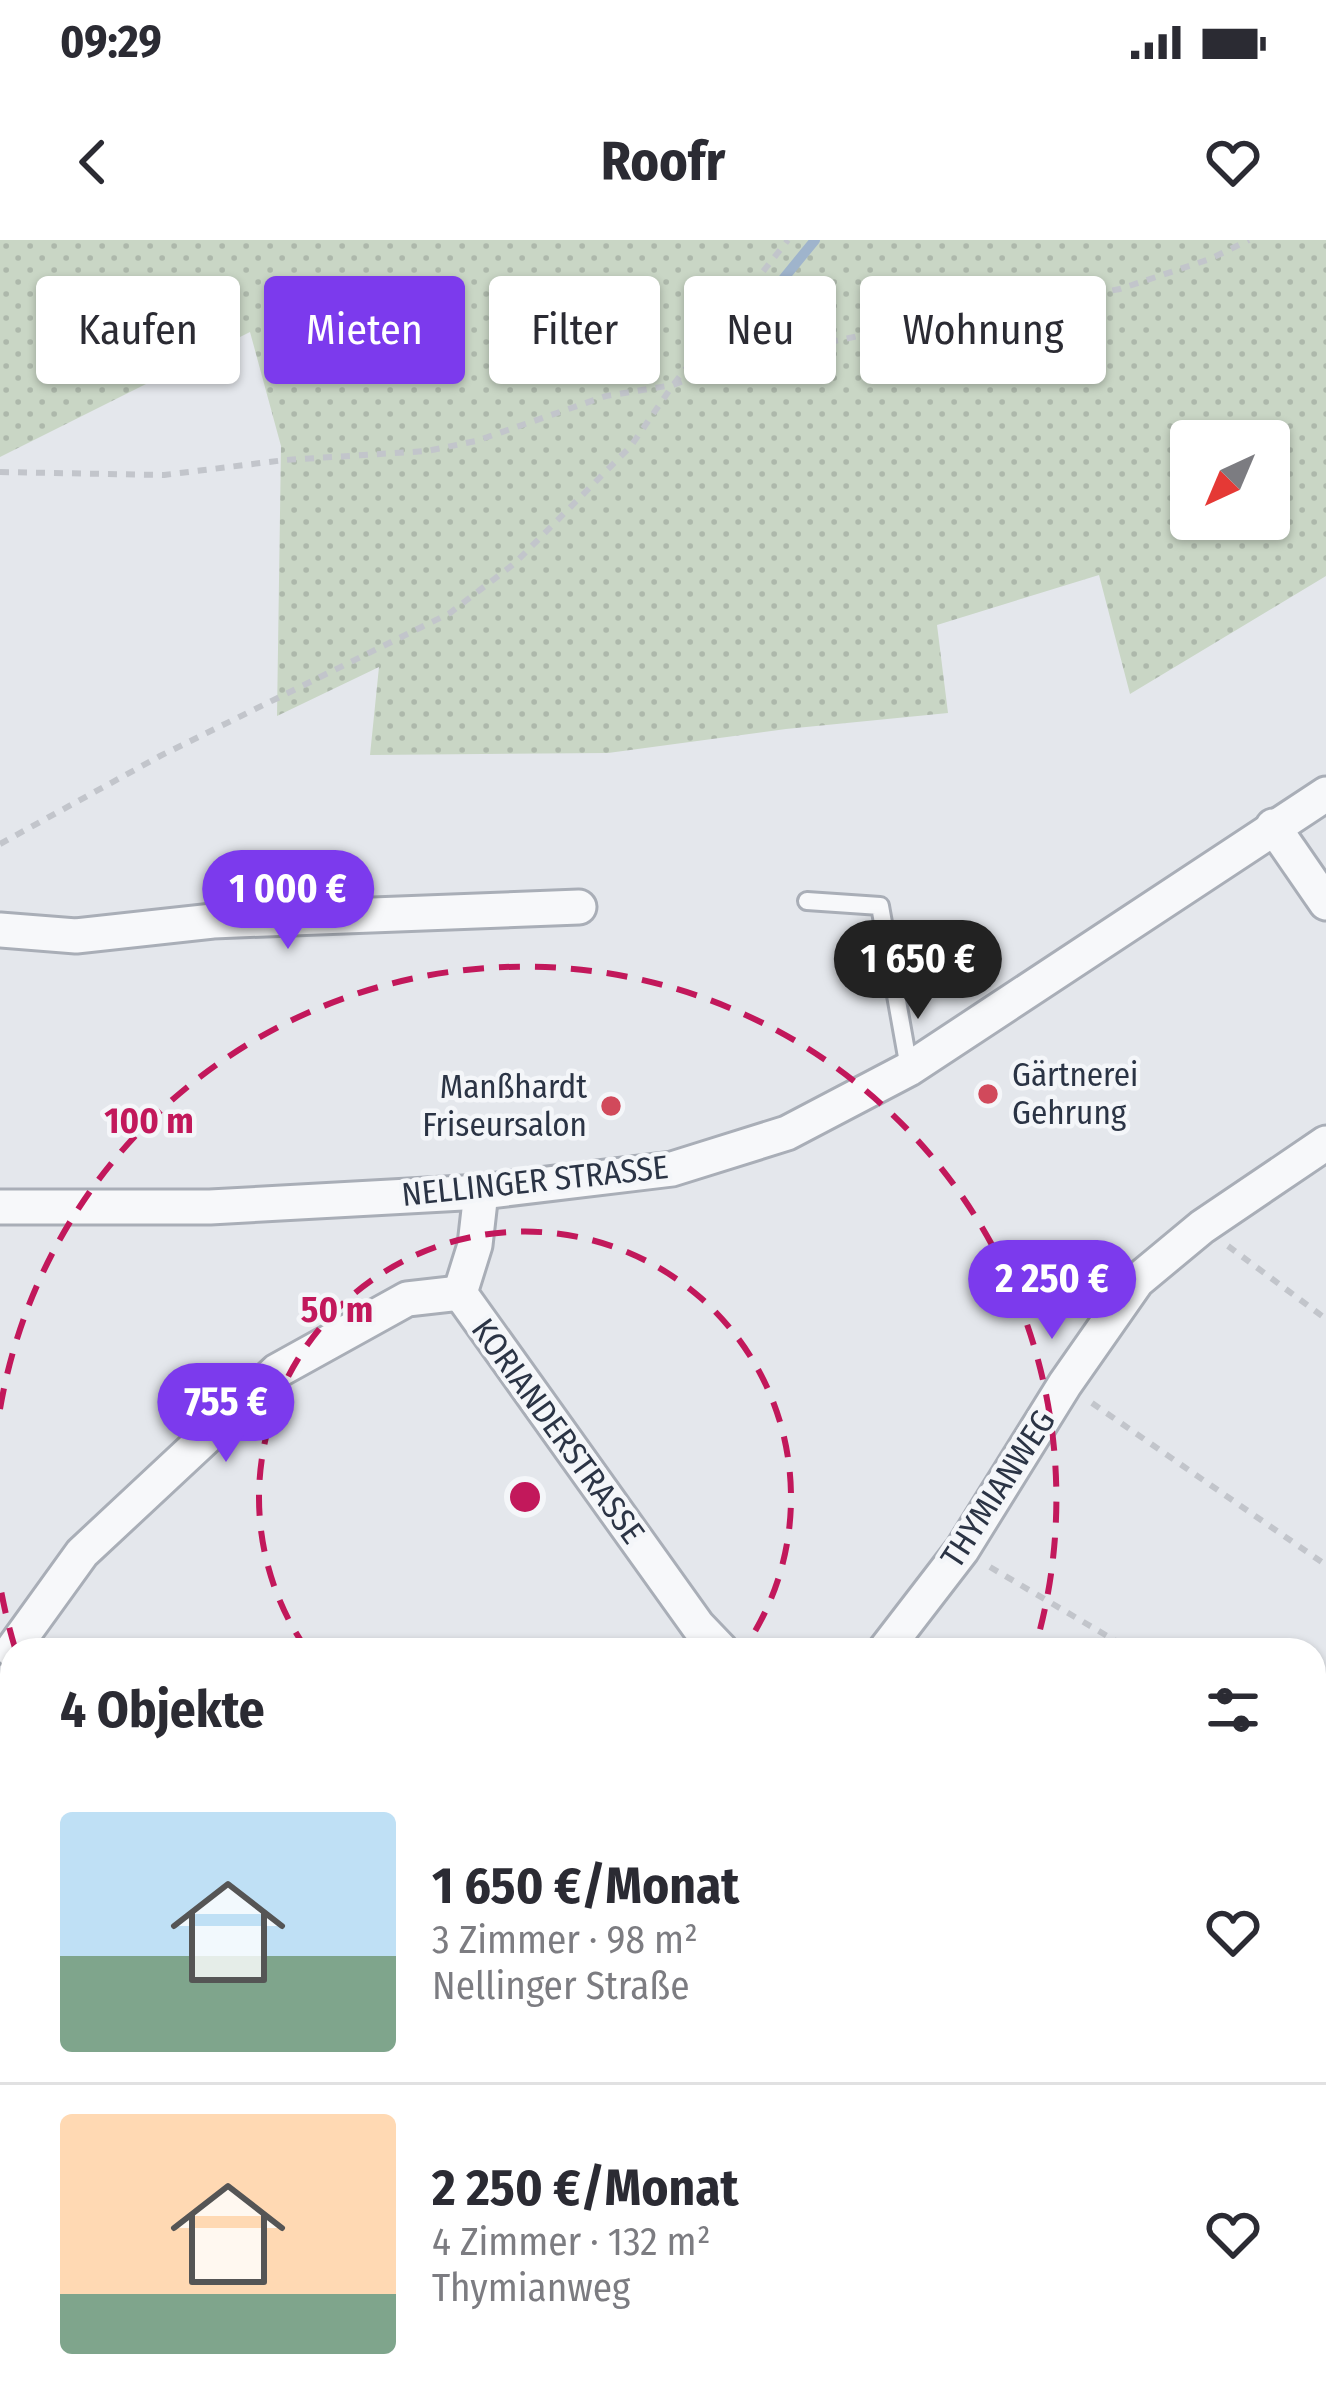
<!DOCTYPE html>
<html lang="de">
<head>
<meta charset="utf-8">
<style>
	:root { --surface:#fff; --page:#f2f2f3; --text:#2b2b33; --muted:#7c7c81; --line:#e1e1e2; --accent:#7c3aed }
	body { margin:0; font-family:"Fira Sans Condensed",sans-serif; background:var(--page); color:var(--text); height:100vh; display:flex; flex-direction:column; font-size:45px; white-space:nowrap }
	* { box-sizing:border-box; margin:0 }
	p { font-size:39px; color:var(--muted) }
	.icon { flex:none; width:66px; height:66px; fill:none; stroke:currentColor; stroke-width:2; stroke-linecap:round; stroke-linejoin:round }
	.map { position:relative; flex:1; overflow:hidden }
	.side { position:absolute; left:0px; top:1398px; width:1326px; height:771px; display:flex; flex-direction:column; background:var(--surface); border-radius:36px 36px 0 0; box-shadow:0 3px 9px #0004 }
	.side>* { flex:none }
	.guide { position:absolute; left:36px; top:36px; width:1254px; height:108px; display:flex; gap:24px }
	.needle { width:78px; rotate:224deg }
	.tools { position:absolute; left:1170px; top:180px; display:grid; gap:24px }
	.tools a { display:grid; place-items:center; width:120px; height:120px; border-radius:12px; background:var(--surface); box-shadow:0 3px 9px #0004; font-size:60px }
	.price { position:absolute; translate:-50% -102px; padding:0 27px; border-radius:42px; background:var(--accent); color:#fff; font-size:39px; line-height:78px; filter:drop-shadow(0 3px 6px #0008) }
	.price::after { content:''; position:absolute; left:50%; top:72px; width:36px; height:27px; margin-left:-18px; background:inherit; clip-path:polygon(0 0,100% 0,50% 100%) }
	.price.on { background:#222; color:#fff }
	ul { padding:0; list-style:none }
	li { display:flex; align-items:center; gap:36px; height:300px; padding:0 60px }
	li+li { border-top:3px solid var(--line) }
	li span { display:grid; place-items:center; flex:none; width:336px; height:240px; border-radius:12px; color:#555 }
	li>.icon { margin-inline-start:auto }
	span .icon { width:144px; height:144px; fill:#fffc; stroke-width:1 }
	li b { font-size:51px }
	h2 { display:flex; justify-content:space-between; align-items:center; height:144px; padding:0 60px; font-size:51px }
	.chip { padding:0 42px; border-radius:12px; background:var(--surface); box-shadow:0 3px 9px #0004; font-size:42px; line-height:108px }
	.chip.on { background:var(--accent); color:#fff }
	.status { display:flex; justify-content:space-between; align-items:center; height:84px; padding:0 60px; background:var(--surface); direction:ltr }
	.status svg { height:33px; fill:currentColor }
	header { display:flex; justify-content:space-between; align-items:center; height:156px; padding:0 60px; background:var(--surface); font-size:54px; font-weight:700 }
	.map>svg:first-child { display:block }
	.green { fill:url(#green-dots); fill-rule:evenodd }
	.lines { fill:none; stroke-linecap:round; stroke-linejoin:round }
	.stream { stroke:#9fb4cc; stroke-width:10 }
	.service-casing { stroke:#a9aeb7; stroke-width:22 }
	.minor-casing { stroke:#a9aeb7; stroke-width:39 }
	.path { stroke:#c2c5cb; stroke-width:6; stroke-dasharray:9 9; stroke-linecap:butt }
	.service { stroke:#f7f8fa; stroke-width:16 }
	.minor { stroke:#f7f8fa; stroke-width:33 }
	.ring { fill:none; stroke:#c2185b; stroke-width:6; stroke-dasharray:21 15 }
	.poi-dot { fill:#d1495b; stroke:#f4f6f9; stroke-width:4.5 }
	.labels { text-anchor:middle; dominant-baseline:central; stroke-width:9; stroke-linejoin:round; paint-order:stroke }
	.poi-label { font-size:33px; fill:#2b3445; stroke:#f4f6f9; text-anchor:start }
	.street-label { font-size:33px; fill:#2b3445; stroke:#f4f6f9 }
	.centre { fill:#c2185b; stroke:#f4f6f9; stroke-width:6 }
	.ring-label { font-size:36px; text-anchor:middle; font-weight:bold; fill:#c2185b; stroke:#f4f6f9; stroke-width:9; stroke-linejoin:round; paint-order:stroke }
</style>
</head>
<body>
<div class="status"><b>09:29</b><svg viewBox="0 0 49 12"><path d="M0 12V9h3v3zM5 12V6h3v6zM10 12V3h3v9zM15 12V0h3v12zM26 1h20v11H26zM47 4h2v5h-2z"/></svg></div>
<header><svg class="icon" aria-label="back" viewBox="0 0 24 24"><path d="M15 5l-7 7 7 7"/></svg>Roofr<svg class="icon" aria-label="heart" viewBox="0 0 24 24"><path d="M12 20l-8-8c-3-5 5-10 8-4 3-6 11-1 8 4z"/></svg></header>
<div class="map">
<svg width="1326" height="2167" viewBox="0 0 1326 2167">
	<defs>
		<pattern id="green-dots" width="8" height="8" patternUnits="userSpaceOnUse" patternTransform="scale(3)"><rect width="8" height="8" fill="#c9d6c5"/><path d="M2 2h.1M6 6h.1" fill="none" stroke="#adb8ab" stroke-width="1.8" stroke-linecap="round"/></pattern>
	</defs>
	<rect width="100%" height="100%" fill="#e4e7ec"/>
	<g class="green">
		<path d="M0 0H1326V336L1130 454 1099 335 937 385 948 473 786 489 608 513 370 515 379 427 277 476 281 206 250 92 0 217ZM1191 201H1269V279H1191Z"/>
		<path d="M1314 1706 1326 1712V1986L1314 1976Z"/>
	</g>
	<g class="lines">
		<path class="stream" d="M721 115 815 0"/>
		<defs>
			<path id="service" d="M807 661 880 666 909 828"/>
			<g id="minor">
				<path d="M1273 586 1326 663"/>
				<path d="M0 690 76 696 213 681 579 667"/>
				<path d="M481 952 475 1005 460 1053 698 1386 721 1410"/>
				<path d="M0 967H210L481 952 672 929 787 893 909 829 1326 554"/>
				<path d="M12 1410 82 1313 277 1131 407 1059 460 1053"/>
				<path d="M885 1410 962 1310 1065 1144 1137 1041 1202 987 1326 903"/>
				<path d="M1314 1567 1326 1552"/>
				<path d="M0 1708 12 1715"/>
				<path d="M0 2066 12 2071"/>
				<path d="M161 2157 178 2167"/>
				<path d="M205 2167 211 2157"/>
				<path d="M858 2167 863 2157"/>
			</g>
		</defs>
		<use href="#service" class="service-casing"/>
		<use href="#minor" class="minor-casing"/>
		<g class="path">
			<path d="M0 232 164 235 285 220 427 211 476 201 606 156 673 145 724 125 877 92 1120 49 1210 19 1249 0"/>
			<path d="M0 604 160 516 450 373 515 323 631 206 673 145 788 0"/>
			<path d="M1228 1006 1326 1079"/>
			<path d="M1092 1163 1326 1325"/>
			<path d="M990 1327 1131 1410"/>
			<path d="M1314 1484 1326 1471"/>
			<path d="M1314 1688 1326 1694"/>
			<path d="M1314 2039 1326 2042"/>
			<path d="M1000 2157 1016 2167"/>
			<path d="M1125 2167V2157"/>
		</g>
		<use href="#service" class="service"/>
		<use href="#minor" class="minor"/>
	</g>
	<g class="ring">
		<path d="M307 1410A266 266 0 1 1 743 1410"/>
		<path d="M15 1408A532 532 0 0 1 0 1345M0 1169A532 532 0 1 1 1035 1408"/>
	</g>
	<g class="poi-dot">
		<circle cx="988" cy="854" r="12"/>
		<circle cx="611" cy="866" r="12"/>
	</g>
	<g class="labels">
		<g class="poi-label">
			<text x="1012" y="835">Gärtnerei<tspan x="1012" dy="38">Gehrung</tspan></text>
			<text x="587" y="847" text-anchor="end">Manßhardt<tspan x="587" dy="38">Friseursalon</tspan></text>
		</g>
		<g class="street-label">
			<text transform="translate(535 941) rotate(-6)">NELLINGER STRASSE</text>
			<text transform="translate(558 1191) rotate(54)">KORIANDERSTRASSE</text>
			<text transform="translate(998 1249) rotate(-57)">THYMIANWEG</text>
		</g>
	</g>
	<circle cx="525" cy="1257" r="18" class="centre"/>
	<g class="ring-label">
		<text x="149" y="893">100 m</text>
		<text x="337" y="1082">50 m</text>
	</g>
</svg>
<div class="tools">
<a><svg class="needle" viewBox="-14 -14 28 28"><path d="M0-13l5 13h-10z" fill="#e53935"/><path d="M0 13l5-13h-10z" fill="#7c7c81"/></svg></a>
</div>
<b class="price" style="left:288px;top:712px">1 000 €</b>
<b class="price on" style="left:918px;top:782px">1 650 €</b>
<b class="price" style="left:1052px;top:1102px">2 250 €</b>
<b class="price" style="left:226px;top:1225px">755 €</b>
<div class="guide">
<a class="chip">Kaufen</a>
<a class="chip on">Mieten</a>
<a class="chip">Filter</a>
<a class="chip">Neu</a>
<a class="chip">Wohnung</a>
</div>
<section class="side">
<h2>4 Objekte<svg class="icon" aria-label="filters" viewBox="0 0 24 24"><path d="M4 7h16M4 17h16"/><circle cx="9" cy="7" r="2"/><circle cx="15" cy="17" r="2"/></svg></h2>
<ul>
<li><span style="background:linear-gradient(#bfe0f5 60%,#7fa58c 0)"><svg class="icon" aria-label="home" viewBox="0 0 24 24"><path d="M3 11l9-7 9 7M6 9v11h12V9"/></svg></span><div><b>1 650 €/Monat</b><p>3 Zimmer · 98 m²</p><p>Nellinger Straße</p></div><svg class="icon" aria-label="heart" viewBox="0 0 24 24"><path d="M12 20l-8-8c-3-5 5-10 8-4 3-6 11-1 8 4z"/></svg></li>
<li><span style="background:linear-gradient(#ffd9b3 75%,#7fa58c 0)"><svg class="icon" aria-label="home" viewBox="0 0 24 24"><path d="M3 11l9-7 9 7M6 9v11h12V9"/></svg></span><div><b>2 250 €/Monat</b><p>4 Zimmer · 132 m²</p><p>Thymianweg</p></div><svg class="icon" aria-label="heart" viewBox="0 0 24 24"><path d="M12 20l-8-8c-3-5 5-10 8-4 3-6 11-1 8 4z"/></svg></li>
</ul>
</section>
</div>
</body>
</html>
